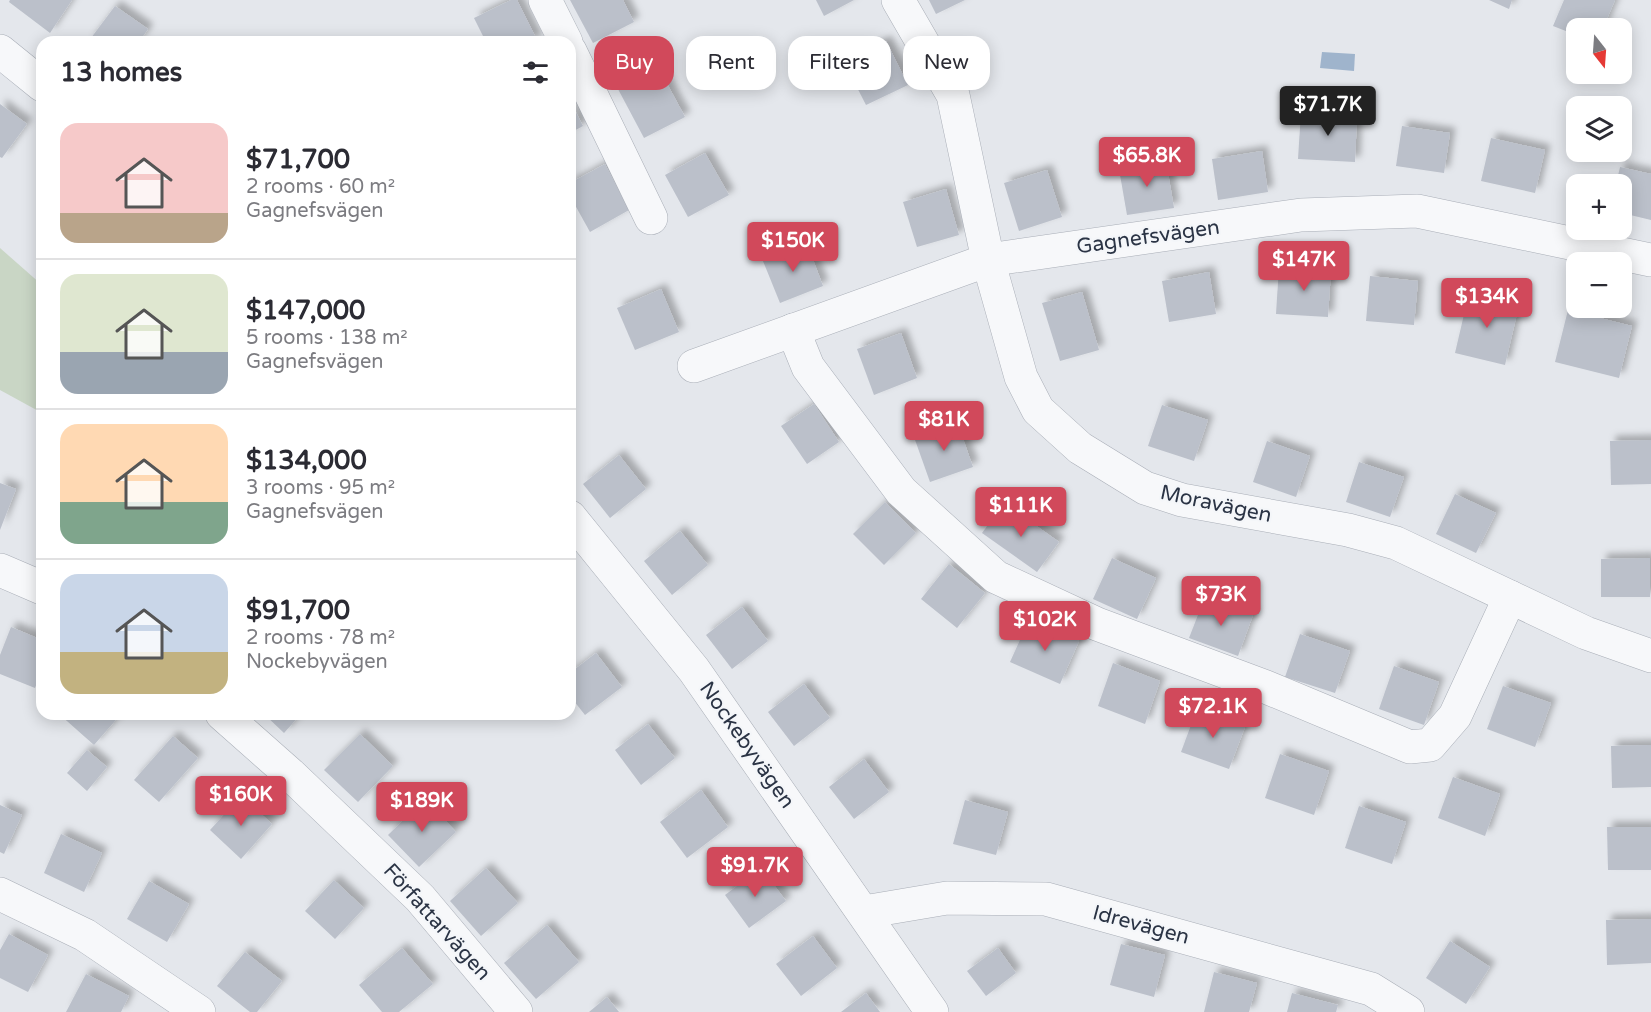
<!DOCTYPE html>
<html lang="en">
<head>
<meta charset="utf-8">
<style>
	:root { --surface:#fff; --page:#f2f2f3; --text:#2b2b33; --muted:#7c7c81; --line:#e1e1e2; --accent:#d1495b }
	body { margin:0; font-family:"Varela Round",sans-serif; background:var(--page); color:var(--text); height:100vh; display:flex; flex-direction:column; font-size:22px; white-space:nowrap }
	* { box-sizing:border-box; margin:0 }
	p { font-size:20px; color:var(--muted) }
	.icon { flex:none; width:33px; height:33px; fill:none; stroke:currentColor; stroke-width:2; stroke-linecap:round; stroke-linejoin:round }
	.map { position:relative; flex:1; overflow:hidden }
	.side { position:absolute; left:36px; top:36px; width:540px; height:684px; display:flex; flex-direction:column; background:var(--surface); border-radius:18px; box-shadow:0 3px 15px #0003 }
	.side>* { flex:none }
	.top-card { position:absolute; left:594px; top:36px; width:570px; height:54px; display:flex; gap:12px }
	.needle { width:39px; rotate:163deg }
	.buttons { position:absolute; left:1566px; top:18px; display:grid; gap:12px }
	.buttons a { display:grid; place-items:center; width:66px; height:66px; border-radius:12px; background:var(--surface); box-shadow:0 3px 15px #0003; font-size:30px }
	.price { position:absolute; translate:-50% -51px; padding:0 14px; border-radius:6px; background:var(--accent); color:#fff; font-size:20px; line-height:39px; filter:drop-shadow(0 2px 3px #0008) }
	.price::after { content:''; position:absolute; left:50%; top:36px; width:18px; height:14px; margin-left:-9px; background:inherit; clip-path:polygon(0 0,100% 0,50% 100%) }
	.price.selected { background:#222; color:#fff }
	ul { padding:0; list-style:none }
	li { display:flex; align-items:center; gap:18px; height:150px; padding:0 24px }
	li+li { border-top:2px solid var(--line) }
	li span { display:grid; place-items:center; flex:none; width:168px; height:120px; border-radius:18px; color:#555 }
	li>.icon { margin-inline-start:auto }
	span .icon { width:72px; height:72px; fill:#fffc; stroke-width:1 }
	li b { font-size:26px }
	h2 { display:flex; justify-content:space-between; align-items:center; height:72px; padding:0 24px; font-size:26px }
	.chip { padding:0 21px; border-radius:18px; background:var(--surface); box-shadow:0 3px 15px #0003; font-size:21px; line-height:54px }
	.chip.selected { background:var(--accent); color:#fff }
	.map>svg:first-child { display:block }
	.green { fill:#c9d6c5 }
	.water { fill:#9fb4cc }
	.building { fill:#bbc0ca; filter:url(#shadow) }
	.lines { fill:none; stroke-linecap:round; stroke-linejoin:round }
	.minor-casing { stroke:#a9aeb7; stroke-width:34 }
	.minor { stroke:#f7f8fa; stroke-width:33 }
	.labels { text-anchor:middle; dominant-baseline:central; stroke-width:4.5; stroke-linejoin:round; paint-order:stroke }
	.street-label { font-size:21px; fill:#2b3445; stroke:#f4f6f9 }
</style>
</head>
<body>
<div class="map">
<svg width="1651" height="1012" viewBox="0 0 1651 1012">
	<defs>
		<filter id="shadow"><feDropShadow dx="5.5" dy="-5.5" stdDeviation="3" flood-color="#0004"/></filter>
	</defs>
	<rect width="100%" height="100%" fill="#e4e7ec"/>
	<path class="green" d="M0 248 42 285V413L0 390Z"/>
	<path class="water" d="M1322 52 1355 54 1354 71 1320 68Z"/>
	<g class="building">
		<path d="M10 0H72L50 33 9 2Z"/>
		<path d="M511 0H517L537 40 532 42H486L474 18Z"/>
		<path d="M570 0H623L634 22 593 43Z"/>
		<path d="M816 0H854L824 16Z"/>
		<path d="M929 0H965L936 14Z"/>
		<path d="M1489 0H1512L1509 9Z"/>
		<path d="M1564 0H1615L1603 28H1576V35L1553 26Z"/>
		<path d="M115 6 148 29 139 42H88Z"/>
		<path d="M886 41 908 85 866 105 844 62Z"/>
		<path d="M658 67 685 117 644 138 618 89Z"/>
		<path d="M570 101 583 126 570 133Z"/>
		<path d="M0 104 27 124 2 158 0 157Z"/>
		<path d="M1301 112 1357 116 1355 162 1298 159Z"/>
		<path d="M1402 126 1450 133 1444 173 1396 166Z"/>
		<path d="M1491 138 1545 150 1535 193 1481 181Z"/>
		<path d="M1262 151 1268 192 1218 200 1212 159Z"/>
		<path d="M705 153 729 195 688 217 665 175Z"/>
		<path d="M1166 161 1174 208 1127 215 1119 169Z"/>
		<path d="M605 164 629 210 590 232 570 196V183Z"/>
		<path d="M1620 167 1651 174V220L1622 213V184H1616Z"/>
		<path d="M1047 170 1062 217 1019 231 1004 183Z"/>
		<path d="M946 189 959 235 917 247 903 202Z"/>
		<path d="M807 244 823 286 780 303 763 261Z"/>
		<path d="M1279 267 1331 270 1328 317 1276 314Z"/>
		<path d="M1209 272 1216 314 1169 322 1162 281Z"/>
		<path d="M1370 276 1418 281 1414 325 1366 321Z"/>
		<path d="M661 289 679 332 635 350 617 308Z"/>
		<path d="M1082 292 1099 350 1060 361 1042 303Z"/>
		<path d="M1469 293 1519 305 1505 365 1455 353Z"/>
		<path d="M1568 310 1632 326 1619 378 1555 362Z"/>
		<path d="M901 333 917 378 874 395 857 349Z"/>
		<path d="M814 404 839 442 807 464 781 426Z"/>
		<path d="M1162 405 1208 420 1194 461 1148 446Z"/>
		<path d="M957 422 973 467 930 482 914 437Z"/>
		<path d="M1651 440V484L1611 485 1610 441Z"/>
		<path d="M1267 441 1310 456 1296 497 1253 482Z"/>
		<path d="M619 455 646 489 610 518 583 484Z"/>
		<path d="M1359 462 1404 477 1390 517 1346 502Z"/>
		<path d="M0 483 16 489 0 530Z"/>
		<path d="M1455 494 1496 513 1476 553 1436 534Z"/>
		<path d="M885 502 916 533 884 565 853 534Z"/>
		<path d="M1004 503 1059 542 1037 572 982 533Z"/>
		<path d="M680 531 708 565 672 595 644 561Z"/>
		<path d="M1112 558 1156 578 1137 619 1093 599Z"/>
		<path d="M1650 558V597H1601V559Z"/>
		<path d="M949 564 985 593 957 628 921 599Z"/>
		<path d="M1205 597 1253 615 1238 656 1189 638Z"/>
		<path d="M742 607 768 641 732 669 706 635Z"/>
		<path d="M1029 620 1079 641 1060 684 1010 662Z"/>
		<path d="M11 627 42 640V670L35 688 0 674V655Z"/>
		<path d="M1300 634 1350 651 1335 693 1285 677Z"/>
		<path d="M596 653 622 687 585 715 570 696V673Z"/>
		<path d="M1113 663 1160 681 1145 724 1098 706Z"/>
		<path d="M1394 666 1439 682 1424 725 1379 709Z"/>
		<path d="M804 684 830 718 794 746 768 712Z"/>
		<path d="M1503 686 1551 703 1535 747 1487 729Z"/>
		<path d="M1197 709 1245 727 1229 769 1181 752Z"/>
		<path d="M59 714H121L94 745Z"/>
		<path d="M264 714H301L284 733Z"/>
		<path d="M648 724 675 758 641 785 615 750Z"/>
		<path d="M360 734 393 766 358 802 324 770Z"/>
		<path d="M173 736 198 758 159 802 134 780Z"/>
		<path d="M1651 745V787L1612 788 1611 746Z"/>
		<path d="M87 750 107 767 87 791 67 773Z"/>
		<path d="M1280 754 1329 771 1314 815 1265 798Z"/>
		<path d="M864 759 889 792 854 819 829 787Z"/>
		<path d="M1453 777 1500 794 1485 836 1438 818Z"/>
		<path d="M701 790 728 827 687 858 660 822Z"/>
		<path d="M241 796 272 824 241 859 210 830Z"/>
		<path d="M425 799 456 832 419 867 388 835Z"/>
		<path d="M965 800 1008 812 996 855 953 844Z"/>
		<path d="M0 805 22 815 4 854 0 852Z"/>
		<path d="M1359 806 1406 822 1392 864 1345 848Z"/>
		<path d="M1607 827H1651V870H1608Z"/>
		<path d="M61 834 102 853 84 892 44 873Z"/>
		<path d="M486 868 518 903 481 936 450 901Z"/>
		<path d="M761 868 786 901 749 928 725 895Z"/>
		<path d="M334 880 364 908 335 939 305 911Z"/>
		<path d="M149 881 189 904 167 942 127 919Z"/>
		<path d="M1651 919V963L1607 965 1606 920Z"/>
		<path d="M547 925 579 962 536 999 504 963Z"/>
		<path d="M9 934 48 955 28 992 0 978V950Z"/>
		<path d="M813 936 837 968 801 996 776 964Z"/>
		<path d="M1450 941 1490 967 1466 1004 1426 978Z"/>
		<path d="M1121 944 1165 955 1154 997 1110 985Z"/>
		<path d="M402 948 433 984 399 1012H382L359 985Z"/>
		<path d="M998 948 1016 973 986 996 967 971Z"/>
		<path d="M245 952 282 981 257 1012H250L217 986Z"/>
		<path d="M1214 972 1257 983 1249 1012H1204Z"/>
		<path d="M86 974 129 996 121 1012H66Z"/>
		<path d="M866 993 880 1012H841Z"/>
		<path d="M1292 993 1338 1005 1336 1012H1287Z"/>
		<path d="M607 997 619 1012H589Z"/>
	</g>
	<g class="lines">
		<defs>
			<g id="minor">
				<path d="M545 0 566 42"/>
				<path d="M898 0 953 95 988 260 1021 377 1038 410 1080 448 1145 488 1182 500 1348 530 1396 543 1586 633 1651 656"/>
				<path d="M0 51 42 85"/>
				<path d="M570 51 651 218"/>
				<path d="M793 330 808 367 901 491 996 577 1097 624 1266 687 1410 747 1430 745 1455 716 1510 597"/>
				<path d="M694 366 988 260 1301 215 1417 211 1651 260"/>
				<path d="M570 517 694 670 932 1012"/>
				<path d="M0 570 42 588"/>
				<path d="M222 714 290 774 420 898 516 1012"/>
				<path d="M0 894 85 935 199 1012"/>
				<path d="M864 912 947 898 1046 899 1371 989 1408 1012"/>
			</g>
		</defs>
		<use href="#minor" class="minor-casing"/>
		<use href="#minor" class="minor"/>
	</g>
	<g class="labels">
		<g class="street-label">
			<text transform="translate(1148 237) rotate(-8)">Gagnefsvägen</text>
			<text transform="translate(1216 504) rotate(12)">Moravägen</text>
			<text transform="translate(747 745) rotate(55)">Nockebyvägen</text>
			<text transform="translate(437 922) rotate(48)">Författarvägen</text>
			<text transform="translate(1141 925) rotate(15)">Idrevägen</text>
		</g>
	</g>
</svg>
<div class="buttons">
<a><svg class="needle" viewBox="-14 -14 28 28"><path d="M0-13l5 13h-10z" fill="#e53935"/><path d="M0 13l5-13h-10z" fill="#7c7c81"/></svg></a>
<a><svg class="icon" aria-label="layers" viewBox="0 0 24 24"><path d="M12 4l9 5-9 5-9-5zM3 14l9 5 9-5"/></svg></a>
<a>+</a>
<a>−</a>
</div>
<b class="price selected" style="left:1328px;top:137px">$71.7K</b>
<b class="price" style="left:1147px;top:188px">$65.8K</b>
<b class="price" style="left:793px;top:273px">$150K</b>
<b class="price" style="left:1304px;top:292px">$147K</b>
<b class="price" style="left:1487px;top:329px">$134K</b>
<b class="price" style="left:944px;top:452px">$81K</b>
<b class="price" style="left:1021px;top:538px">$111K</b>
<b class="price" style="left:1221px;top:627px">$73K</b>
<b class="price" style="left:1045px;top:652px">$102K</b>
<b class="price" style="left:1213px;top:739px">$72.1K</b>
<b class="price" style="left:241px;top:827px">$160K</b>
<b class="price" style="left:422px;top:833px">$189K</b>
<b class="price" style="left:755px;top:898px">$91.7K</b>
<div class="top-card">
<a class="chip selected">Buy</a>
<a class="chip">Rent</a>
<a class="chip">Filters</a>
<a class="chip">New</a>
</div>
<section class="side">
<h2>13 homes<svg class="icon" aria-label="filters" viewBox="0 0 24 24"><path d="M4 7h16M4 17h16"/><circle cx="9" cy="7" r="2"/><circle cx="15" cy="17" r="2"/></svg></h2>
<ul>
<li><span style="background:linear-gradient(#f6c9c9 75%,#b9a48a 0)"><svg class="icon" aria-label="home" viewBox="0 0 24 24"><path d="M3 11l9-7 9 7M6 9v11h12V9"/></svg></span><div><b>$71,700</b><p>2 rooms · 60 m²</p><p>Gagnefsvägen</p></div></li>
<li><span style="background:linear-gradient(#dfe7d0 65%,#9aa5b1 0)"><svg class="icon" aria-label="home" viewBox="0 0 24 24"><path d="M3 11l9-7 9 7M6 9v11h12V9"/></svg></span><div><b>$147,000</b><p>5 rooms · 138 m²</p><p>Gagnefsvägen</p></div></li>
<li><span style="background:linear-gradient(#ffd9b3 65%,#7fa58c 0)"><svg class="icon" aria-label="home" viewBox="0 0 24 24"><path d="M3 11l9-7 9 7M6 9v11h12V9"/></svg></span><div><b>$134,000</b><p>3 rooms · 95 m²</p><p>Gagnefsvägen</p></div></li>
<li><span style="background:linear-gradient(#c9d6e8 65%,#c2b280 0)"><svg class="icon" aria-label="home" viewBox="0 0 24 24"><path d="M3 11l9-7 9 7M6 9v11h12V9"/></svg></span><div><b>$91,700</b><p>2 rooms · 78 m²</p><p>Nockebyvägen</p></div></li>
</ul>
</section>
</div>
</body>
</html>
